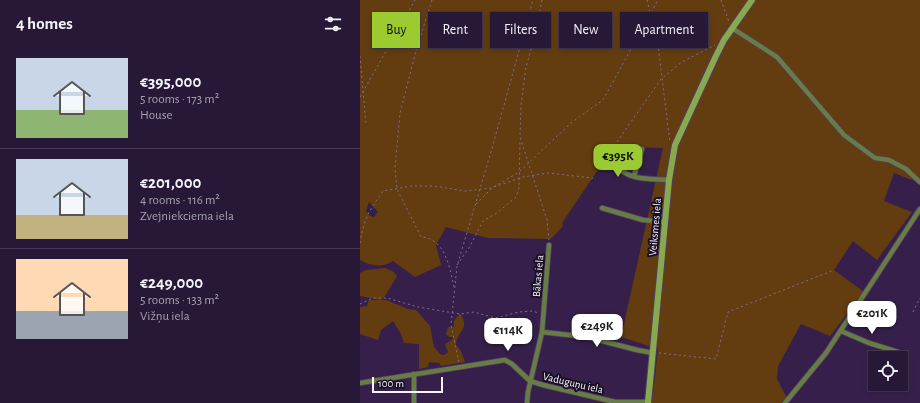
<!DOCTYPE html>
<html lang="en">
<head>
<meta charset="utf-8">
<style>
	:root { --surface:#281838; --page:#342543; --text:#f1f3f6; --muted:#a5a0ae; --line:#443753; --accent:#9cca31 }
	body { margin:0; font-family:"Alegreya Sans",sans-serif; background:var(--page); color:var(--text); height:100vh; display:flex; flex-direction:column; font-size:15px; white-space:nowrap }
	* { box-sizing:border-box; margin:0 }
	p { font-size:13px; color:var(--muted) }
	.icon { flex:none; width:22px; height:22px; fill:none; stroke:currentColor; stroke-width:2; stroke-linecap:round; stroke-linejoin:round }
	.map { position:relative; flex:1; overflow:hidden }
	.panel { display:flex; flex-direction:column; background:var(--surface); width:360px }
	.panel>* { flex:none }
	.banner { position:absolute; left:12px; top:12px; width:380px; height:36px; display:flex; gap:8px }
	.controls { position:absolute; left:508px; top:351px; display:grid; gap:8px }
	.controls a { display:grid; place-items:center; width:40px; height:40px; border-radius:0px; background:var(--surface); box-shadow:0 2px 6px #0003,0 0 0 1px var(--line); font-size:20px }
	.scale { position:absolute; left:12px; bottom:10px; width:71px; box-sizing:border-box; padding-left:4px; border:2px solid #f7f3fe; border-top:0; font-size:11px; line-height:14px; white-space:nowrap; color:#f7f3fe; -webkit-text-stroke:3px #191023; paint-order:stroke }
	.price { position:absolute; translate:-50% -34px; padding:0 9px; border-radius:8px; background:#fff; color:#222; font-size:13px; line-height:26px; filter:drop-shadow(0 1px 2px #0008) }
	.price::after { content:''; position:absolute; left:50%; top:24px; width:12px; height:9px; margin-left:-6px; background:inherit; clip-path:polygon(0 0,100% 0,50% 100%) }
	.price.active { background:var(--accent); color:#111 }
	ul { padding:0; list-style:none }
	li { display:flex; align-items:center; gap:12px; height:100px; padding:0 16px }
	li+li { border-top:1px solid var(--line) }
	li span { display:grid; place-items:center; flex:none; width:112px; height:80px; border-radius:0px; color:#555 }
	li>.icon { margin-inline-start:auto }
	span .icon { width:48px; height:48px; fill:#fffc; stroke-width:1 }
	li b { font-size:17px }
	h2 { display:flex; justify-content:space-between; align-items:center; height:48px; padding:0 16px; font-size:17px }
	.pill { padding:0 14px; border-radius:0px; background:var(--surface); box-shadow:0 2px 6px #0003,0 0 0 1px var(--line); font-size:14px; line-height:36px }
	.pill.active { background:var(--accent); color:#111 }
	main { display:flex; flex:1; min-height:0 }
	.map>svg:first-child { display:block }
	.green { fill:#633d10; fill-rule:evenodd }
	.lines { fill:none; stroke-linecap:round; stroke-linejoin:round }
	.street-casing { stroke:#513e64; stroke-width:6 }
	.secondary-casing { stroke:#513e64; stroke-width:8 }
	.path { stroke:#7f708f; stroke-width:1; stroke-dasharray:2 3; stroke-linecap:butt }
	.street { stroke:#687c45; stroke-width:4.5 }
	.secondary { stroke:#89a94e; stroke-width:6 }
	.labels { text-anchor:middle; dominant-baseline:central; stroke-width:4; stroke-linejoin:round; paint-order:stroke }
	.street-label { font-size:11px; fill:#f7f3fe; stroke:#191023 }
</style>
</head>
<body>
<main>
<section class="panel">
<h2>4 homes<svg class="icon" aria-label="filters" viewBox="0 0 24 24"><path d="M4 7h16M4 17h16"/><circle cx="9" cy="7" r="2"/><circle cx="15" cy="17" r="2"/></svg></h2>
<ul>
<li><span style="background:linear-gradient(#c9d6e8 65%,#8fb573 0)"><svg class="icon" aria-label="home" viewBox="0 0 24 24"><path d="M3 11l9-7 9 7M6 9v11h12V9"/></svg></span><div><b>€395,000</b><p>5 rooms · 173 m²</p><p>House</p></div></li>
<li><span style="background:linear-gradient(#c9d6e8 70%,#c2b280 0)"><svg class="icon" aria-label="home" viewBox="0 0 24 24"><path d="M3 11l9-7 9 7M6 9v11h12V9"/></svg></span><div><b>€201,000</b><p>4 rooms · 116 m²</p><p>Zvejniekciema iela</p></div></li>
<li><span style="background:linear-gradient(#ffd9b3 65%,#9aa5b1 0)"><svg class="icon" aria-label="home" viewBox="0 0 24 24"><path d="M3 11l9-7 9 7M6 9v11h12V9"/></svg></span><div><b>€249,000</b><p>5 rooms · 133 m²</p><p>Vižņu iela</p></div></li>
</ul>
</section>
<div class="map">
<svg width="560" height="403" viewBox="0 0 560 403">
	<rect width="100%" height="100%" fill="#36204b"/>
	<g class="green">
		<path d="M0 0H560V183L534 173 524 201 552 212 517 260 493 241 474 270 504 292 470 336 441 324 418 366 417 379 427 398 422 403H292L298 349 261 337 303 148 254 146 202 223 203 226 192 238 187 239 128 238 86 227 76 245 81 265 55 277 33 261C22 268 11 266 0 260ZM9 202 18 212 14 217 10 216 6 211Z"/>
		<path d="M25 268 34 272 37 276 25 296 21 300 0 296V273L6 270Z"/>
		<path d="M9 300H26L48 309 56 310 70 326 74 347 80 354 84 355 88 352 85 344 92 340 93 337H89L86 334 88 327H94V321L100 313C111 330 97 330 96 345L101 351 105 362 81 366 79 363 69 362 68 367 59 369V344L44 343 41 334 33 321 21 330 18 340 0 334V307L7 306Z"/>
	</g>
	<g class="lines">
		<defs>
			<g id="street">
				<path d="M372 28 417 57 484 135 515 158 529 160 546 169 560 182"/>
				<path d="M251 162C256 166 261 171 267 174 279 180 295 179 309 180"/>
				<path d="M274 176 282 149"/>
				<path d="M242 208 283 220 305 222"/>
				<path d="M481 331 509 343 538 352"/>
				<path d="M182 332 227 337 277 350 293 353"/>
				<path d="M0 383 145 360 152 364 170 381 183 385 255 402H288"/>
				<path d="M54 403V374"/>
				<path d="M167 403 168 392 182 332 189 245"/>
				<path d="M425 403 466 353 560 209"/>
			</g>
			<path id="secondary" d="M288 403 309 180 315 145 355 58 364 40 392 0"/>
		</defs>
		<use href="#street" class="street-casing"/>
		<use href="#secondary" class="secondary-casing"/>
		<g class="path">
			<path d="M72 0 57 47 40 113 35 168 37 189 61 237C85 238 90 268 94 287"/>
			<path d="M182 0 175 36 166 67 161 105 160 137 187 220 189 240"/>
			<path d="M287 0 298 45 310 143"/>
			<path d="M361 0 369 22"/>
			<path d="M0 56 6 125"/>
			<path d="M0 97 55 0"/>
			<path d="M254 146 301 79 322 62 355 45"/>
			<path d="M134 187 163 177 188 173 233 178"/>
			<path d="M116 204 132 188 159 172 211 123 243 100 298 0"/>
			<path d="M0 243C4 218 9 211 23 191L52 186H74L105 191 131 188"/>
			<path d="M97 265 109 248 123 221 137 213 156 197 159 188 160 140"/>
			<path d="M0 304 13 298H27L58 307 100 314 114 312 135 318 159 312 172 311 179 313"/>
			<path d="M553 312 560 298"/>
			<path d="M299 353 356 359 368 312 474 270"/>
			<path d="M99 362 91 325 97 266 131 152 173 0"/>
		</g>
		<use href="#street" class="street"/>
		<use href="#secondary" class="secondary"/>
	</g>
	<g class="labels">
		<g class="street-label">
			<text transform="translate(295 227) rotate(-85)">Veiksmes iela</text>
			<text transform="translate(178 276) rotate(-85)">Bākas iela</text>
			<text transform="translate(213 383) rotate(13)">Vaduguņu iela</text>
		</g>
	</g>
</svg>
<div class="controls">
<a><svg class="icon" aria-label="locate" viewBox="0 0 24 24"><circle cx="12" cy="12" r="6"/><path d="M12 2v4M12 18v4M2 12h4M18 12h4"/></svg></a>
</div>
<div class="scale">100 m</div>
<b class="price active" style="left:258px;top:178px">€395K</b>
<b class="price" style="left:512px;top:335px">€201K</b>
<b class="price" style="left:237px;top:348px">€249K</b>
<b class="price" style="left:148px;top:352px">€114K</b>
<div class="banner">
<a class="pill active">Buy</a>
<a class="pill">Rent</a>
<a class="pill">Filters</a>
<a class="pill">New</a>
<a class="pill">Apartment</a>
</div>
</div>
</main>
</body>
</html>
